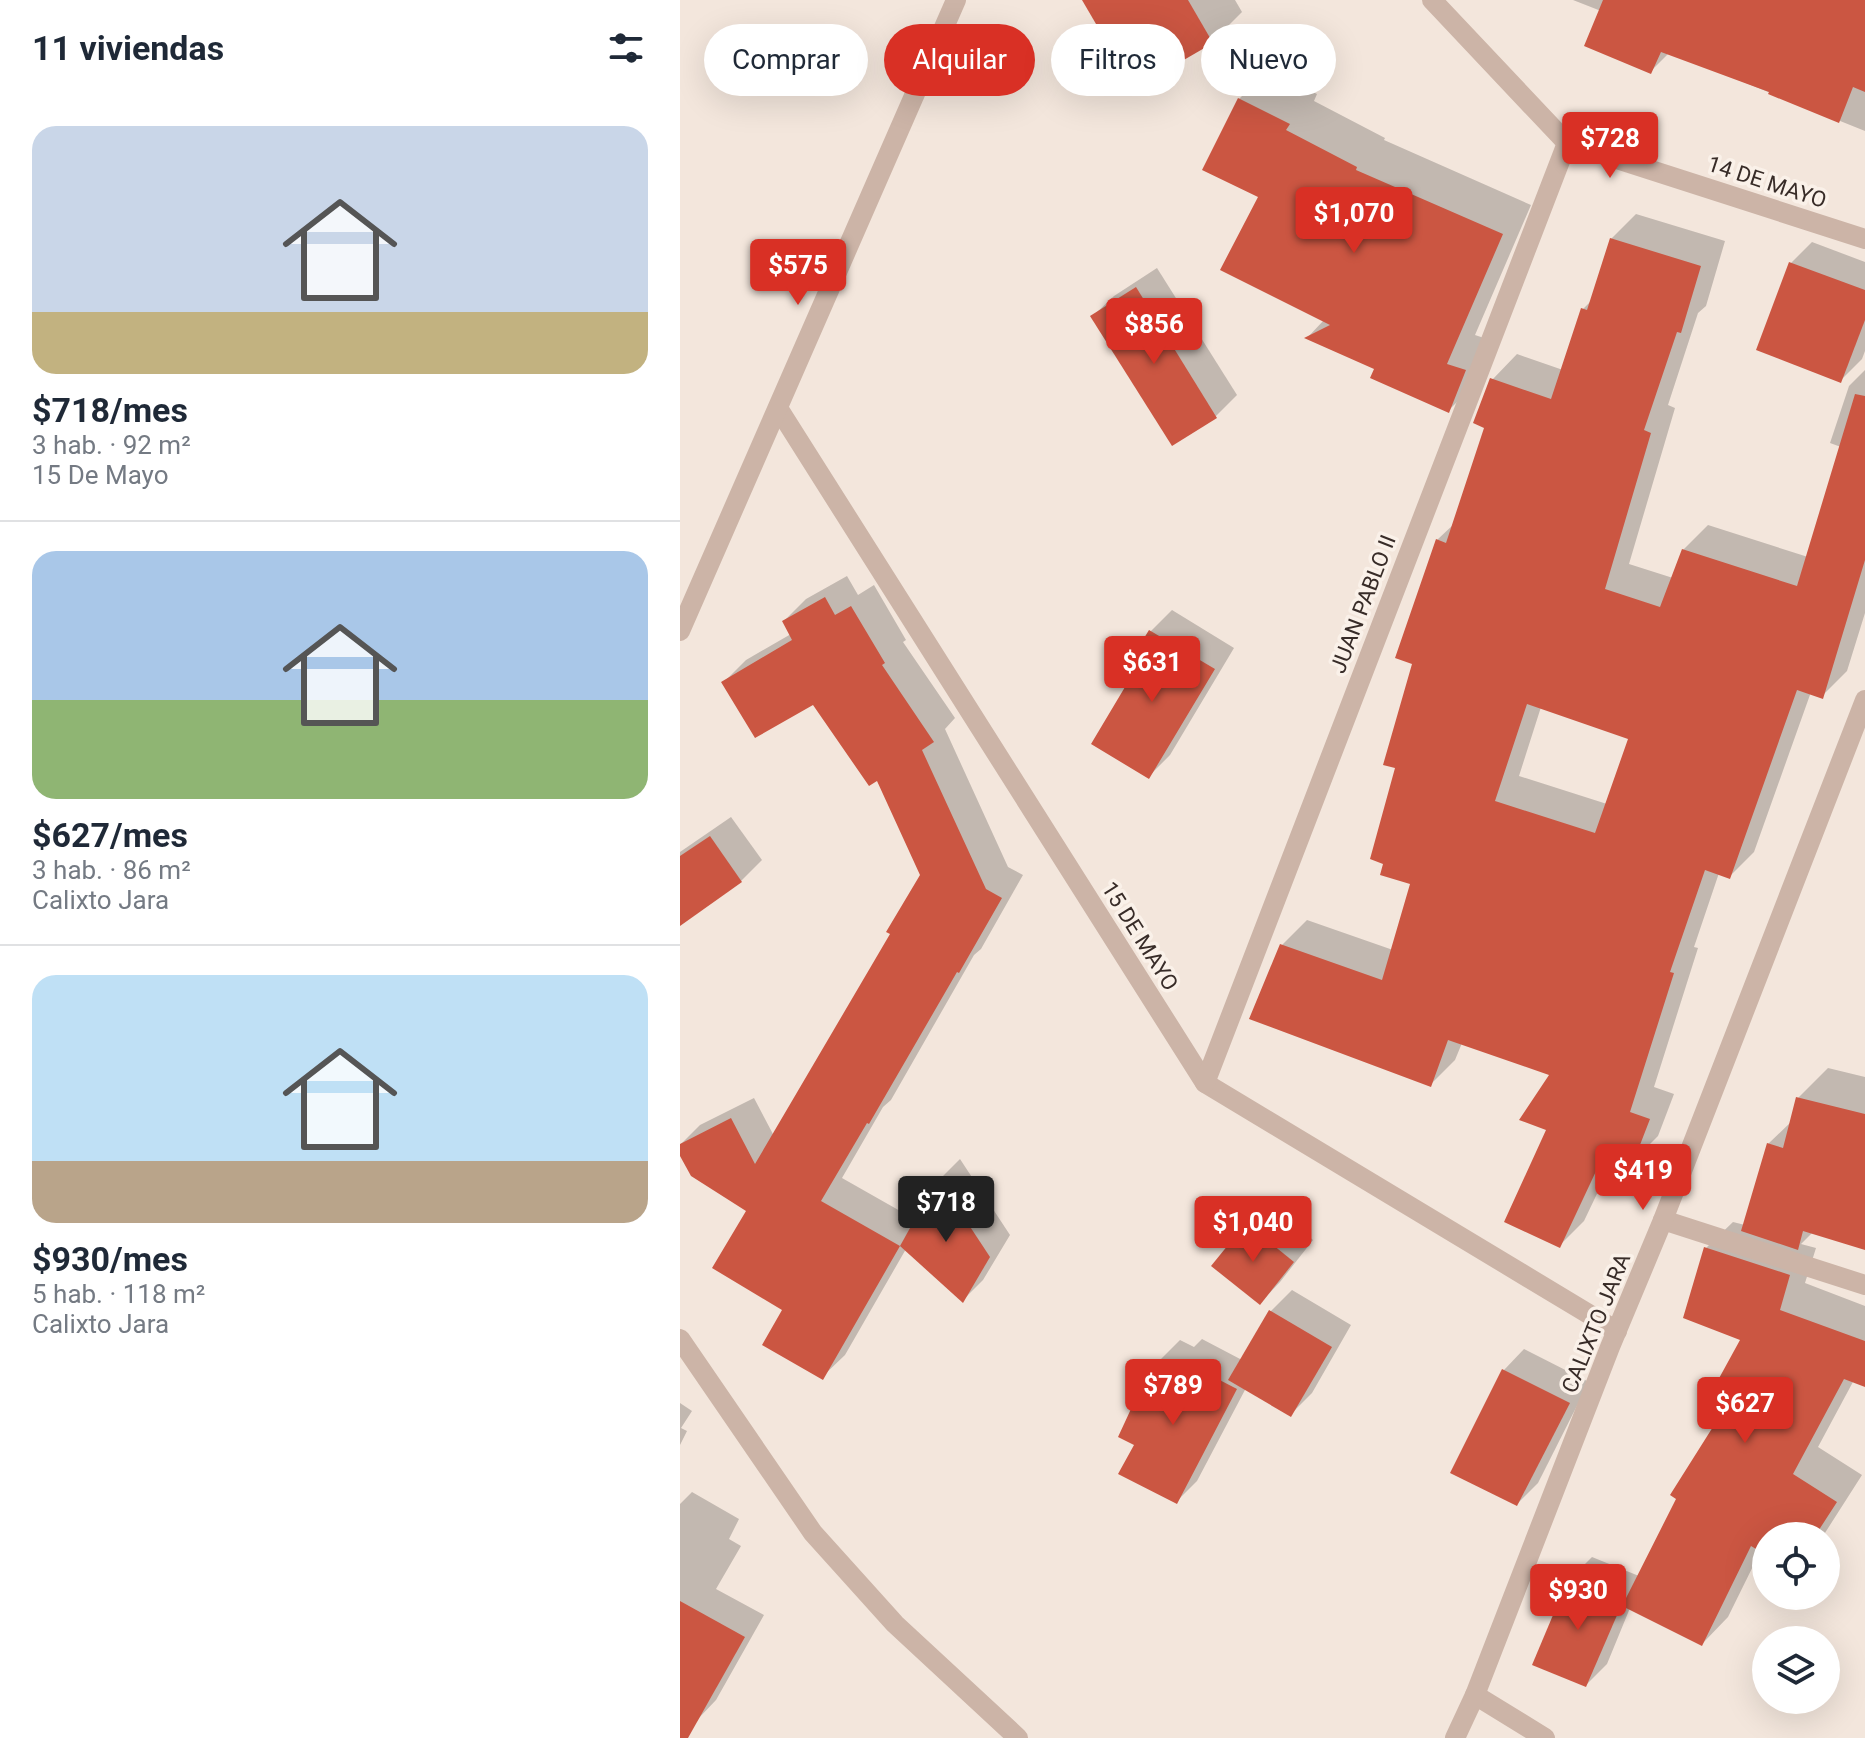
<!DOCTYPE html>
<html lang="es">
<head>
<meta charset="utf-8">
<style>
	:root { --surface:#fff; --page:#f2f2f3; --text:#1f2937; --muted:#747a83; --line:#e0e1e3; --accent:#d93025 }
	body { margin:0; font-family:Roboto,sans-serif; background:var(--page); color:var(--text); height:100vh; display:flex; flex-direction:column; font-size:30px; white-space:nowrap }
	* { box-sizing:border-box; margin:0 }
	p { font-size:26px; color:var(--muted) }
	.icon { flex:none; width:44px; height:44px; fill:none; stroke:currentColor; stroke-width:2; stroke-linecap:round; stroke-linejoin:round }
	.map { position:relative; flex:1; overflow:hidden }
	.drawer { display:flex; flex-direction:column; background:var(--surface); width:680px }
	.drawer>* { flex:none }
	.guide { position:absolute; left:24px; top:24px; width:760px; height:72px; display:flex; gap:16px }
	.buttons { position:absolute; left:1072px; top:1522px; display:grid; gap:16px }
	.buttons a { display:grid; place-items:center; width:88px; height:88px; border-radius:50%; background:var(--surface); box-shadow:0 8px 32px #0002; font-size:40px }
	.price { position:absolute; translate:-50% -68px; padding:0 18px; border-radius:8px; background:var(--accent); color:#fff; font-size:26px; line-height:52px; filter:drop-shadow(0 2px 4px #0008) }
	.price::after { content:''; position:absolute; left:50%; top:48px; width:24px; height:18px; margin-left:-12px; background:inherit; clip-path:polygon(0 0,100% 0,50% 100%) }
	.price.current { background:#222; color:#fff }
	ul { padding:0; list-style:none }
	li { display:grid; align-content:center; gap:16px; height:424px; padding:0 32px }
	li+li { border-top:2px solid var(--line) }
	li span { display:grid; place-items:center; height:248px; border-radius:24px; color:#555 }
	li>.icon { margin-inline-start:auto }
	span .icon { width:144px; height:144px; fill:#fffc; stroke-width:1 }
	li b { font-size:34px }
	h2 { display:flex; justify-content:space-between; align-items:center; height:96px; padding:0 32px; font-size:34px }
	.pill { padding:0 28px; border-radius:36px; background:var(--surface); box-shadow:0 8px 32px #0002; font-size:28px; line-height:72px }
	.pill.current { background:var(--accent); color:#fff }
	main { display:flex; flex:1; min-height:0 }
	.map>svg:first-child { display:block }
	.shadow { fill:#0003; fill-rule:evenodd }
	.building { fill:#cb5642; fill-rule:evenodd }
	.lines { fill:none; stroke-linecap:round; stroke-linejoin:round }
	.lane { stroke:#ccb4a7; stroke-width:20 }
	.street { stroke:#ccb4a7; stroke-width:20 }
	.labels { text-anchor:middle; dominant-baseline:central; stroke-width:7; stroke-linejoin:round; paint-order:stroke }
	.street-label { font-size:22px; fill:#382c28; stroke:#faf1e9 }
</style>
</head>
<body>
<main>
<section class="drawer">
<h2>11 viviendas<svg class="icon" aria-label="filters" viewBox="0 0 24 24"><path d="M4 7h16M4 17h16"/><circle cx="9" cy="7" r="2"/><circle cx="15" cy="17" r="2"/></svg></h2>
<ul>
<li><span style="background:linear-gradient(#c9d6e8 75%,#c2b280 0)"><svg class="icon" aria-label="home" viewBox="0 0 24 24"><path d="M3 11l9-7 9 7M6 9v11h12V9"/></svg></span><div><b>$718/mes</b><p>3 hab. · 92 m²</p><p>15 De Mayo</p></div></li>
<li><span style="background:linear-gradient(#a9c7e8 60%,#8fb573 0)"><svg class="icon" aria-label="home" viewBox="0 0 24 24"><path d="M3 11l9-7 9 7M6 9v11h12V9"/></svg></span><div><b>$627/mes</b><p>3 hab. · 86 m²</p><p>Calixto Jara</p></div></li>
<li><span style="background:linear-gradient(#bfe0f5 75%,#b9a48a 0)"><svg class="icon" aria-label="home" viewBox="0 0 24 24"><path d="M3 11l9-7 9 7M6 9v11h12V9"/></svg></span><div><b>$930/mes</b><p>5 hab. · 118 m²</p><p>Calixto Jara</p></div></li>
</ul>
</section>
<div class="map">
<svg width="1185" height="1738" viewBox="0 0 1185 1738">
	<rect width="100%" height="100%" fill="#f3e6dc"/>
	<g class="shadow">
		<path d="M405 0H555L562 12 532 42Z"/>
		<path d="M893 0H1185V131L999 56 989 53 970 72 921 11Z"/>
		<path d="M588 70 637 94 634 101 705 138 704 140 851 205 795 335 813 341 798 381 769 410 696 368 627 338 644 320 580 196 559 99Z"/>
		<path d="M956 214 1045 241 1026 306 1018 313 988 405 995 408 949 564 993 578 1003 550 1028 525 1128 557 1161 447 1150 443 1169 386 1185 370V613L1167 671 1142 696 1131 692 1074 852 1049 877 1039 873 1014 947 1018 948 974 1087 994 1094 978 1136 953 1161 936 1154 904 1221 879 1246 869 1129 872 1074 782 1043 775 1060 750 1085 602 945 627 920 713 950 732 882 717 767 757 540 774 524 806 427 812 380 837 354 883 370 903 309 913 299 931 239ZM861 707 950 738 927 804 839 776Z"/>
		<path d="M1132 242 1185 262V351L1182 359 1161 380 1111 263Z"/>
		<path d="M477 268 557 395 536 416 493 444 413 316 434 296Z"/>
		<path d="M167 576 178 595 194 585 226 640 223 642 275 718 265 729 328 867 343 875 301 949 294 955 211 1100 203 1107 162 1178 236 1220 260 1179 280 1159 330 1235 303 1280 283 1300 226 1249 165 1355 142 1377 105 1309 69 1210 0 1152V1145L20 1125 74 1098 94 1136 212 933 242 875 198 778 133 702 44 682 66 660 111 634 104 621 126 599Z"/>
		<path d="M492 610 554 648 490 755 469 776 448 686 440 681 471 631Z"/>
		<path d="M51 817 82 860 61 881 0 907V852Z"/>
		<path d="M1148 1068 1185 1077V1248L1133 1232 1121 1244 1136 1248 1125 1283 1185 1306V1385L1174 1380 1138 1447 1182 1475 1143 1536H1086V1553L1081 1550 1048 1617 1022 1644 950 1608 927 1664 906 1685 891 1578 912 1557 959 1576 1046 1410 1063 1338 1026 1248 1053 1222 1065 1225 1088 1144 1112 1121 1118 1098Z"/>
		<path d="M589 1204 633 1240 600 1282 580 1303 534 1266 568 1224Z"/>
		<path d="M612 1290 671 1325 632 1393 611 1414 566 1388 517 1481 496 1502 457 1444 479 1361 500 1340 514 1347 522 1339 562 1360 591 1311Z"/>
		<path d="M844 1349 909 1382 858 1483 837 1504 824 1370Z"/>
		<path d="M0 1403 12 1411 1 1428 7 1431 0 1445Z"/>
		<path d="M12 1492 59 1519 49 1539 61 1546 36 1589 84 1615 36 1700 16 1721 0 1713V1504Z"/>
	</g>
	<g class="building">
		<path d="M402 0H508L533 43 454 89Z"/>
		<path d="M923 0H1185V92L1173 87 1159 123 1088 94 1089 92 981 52 971 74 904 46Z"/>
		<path d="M558 98 610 124 606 130 677 167 676 170 823 234 767 364 786 370 769 413 690 378 694 369 624 338 650 325 540 270 578 197 522 170Z"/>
		<path d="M930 238 1021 266 1001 333 997 332 964 430 971 433 925 589 980 607 1002 549 1117 586 1175 394 1185 396V560L1143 699 1117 690 1050 879 1025 870 990 972 994 973 950 1112 970 1119 953 1163 925 1152 880 1248 824 1222 866 1130 839 1120 869 1075 768 1040 751 1087 569 1019 600 944 702 980 730 884 700 875 703 864 690 859 715 768 703 765 732 664 715 658 756 539 766 543 804 428 793 423 810 378 871 399 901 308 907 310ZM847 704 948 739 915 833 815 801Z"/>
		<path d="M1109 262 1185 290V320L1161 383 1076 350Z"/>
		<path d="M456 287 537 418 492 446 410 316Z"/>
		<path d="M145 597 155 615 171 606 205 663 202 665 254 742 242 750 306 889 322 898 279 973 277 972 189 1124 187 1123 141 1201 220 1246 143 1380 82 1345 102 1310 32 1268 66 1211 11 1176 0 1156V1144L51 1118 75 1164 210 934 206 932 240 875 197 781 189 786 133 705 75 738 41 682 112 640 102 621Z"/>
		<path d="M469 630 535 669 469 779 411 744 445 687 437 682Z"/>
		<path d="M30 836 62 882 0 926V856Z"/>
		<path d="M1116 1097 1185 1114V1250L1123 1231 1118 1250 1061 1231 1087 1143 1103 1148Z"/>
		<path d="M258 1178 310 1257 283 1303 220 1246Z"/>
		<path d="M566 1223 614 1262 580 1305 531 1266Z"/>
		<path d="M1024 1247 1110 1275 1100 1310 1185 1341V1387L1164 1379 1113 1474 1157 1502 1135 1536H1086V1555L1071 1546 1022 1646 942 1606 996 1499 990 1495 1043 1411 1026 1402 1060 1340 1003 1318Z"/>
		<path d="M589 1310 652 1347 611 1417 548 1380Z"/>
		<path d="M478 1359 494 1368 499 1359 557 1389 497 1504 438 1474 454 1445 438 1437 457 1396Z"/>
		<path d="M822 1369 890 1403 837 1506 770 1473Z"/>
		<path d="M889 1577 944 1599 906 1687 852 1665Z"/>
		<path d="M0 1601 65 1637 8 1738H0Z"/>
	</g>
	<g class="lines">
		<g class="lane">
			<path d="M983 1220 1185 1285"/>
			<path d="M795 1695 865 1738"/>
		</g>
		<g class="street">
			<path d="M752 0 887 143 1185 239"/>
			<path d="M98 408 525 1083 937 1331"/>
			<path d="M0 631 276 0"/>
			<path d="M525 1083 887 143"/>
			<path d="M0 1339 133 1533 215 1624 338 1738"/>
			<path d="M775 1738 795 1695 930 1347 983 1220 1185 700"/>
		</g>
	</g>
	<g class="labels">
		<g class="street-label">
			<text transform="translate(1087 182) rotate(18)">14 DE MAYO</text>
			<text transform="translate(683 604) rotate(-69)">JUAN PABLO II</text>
			<text transform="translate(460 936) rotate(58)">15 DE MAYO</text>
			<text transform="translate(916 1323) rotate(-68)">CALIXTO JARA</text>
		</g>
	</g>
</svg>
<div class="buttons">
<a><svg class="icon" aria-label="locate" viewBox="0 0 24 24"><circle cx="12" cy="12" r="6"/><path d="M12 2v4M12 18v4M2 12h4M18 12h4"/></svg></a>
<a><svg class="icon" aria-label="layers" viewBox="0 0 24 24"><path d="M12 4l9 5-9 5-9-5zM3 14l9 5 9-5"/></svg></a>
</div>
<b class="price" style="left:930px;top:180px">$728</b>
<b class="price" style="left:674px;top:255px">$1,070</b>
<b class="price" style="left:118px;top:307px">$575</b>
<b class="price" style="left:474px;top:366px">$856</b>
<b class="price" style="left:472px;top:704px">$631</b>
<b class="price" style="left:963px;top:1212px">$419</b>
<b class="price current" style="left:266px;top:1244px">$718</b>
<b class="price" style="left:573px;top:1264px">$1,040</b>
<b class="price" style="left:493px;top:1427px">$789</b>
<b class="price" style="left:1065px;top:1445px">$627</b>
<b class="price" style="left:898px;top:1632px">$930</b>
<div class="guide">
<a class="pill">Comprar</a>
<a class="pill current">Alquilar</a>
<a class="pill">Filtros</a>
<a class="pill">Nuevo</a>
</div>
</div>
</main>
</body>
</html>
